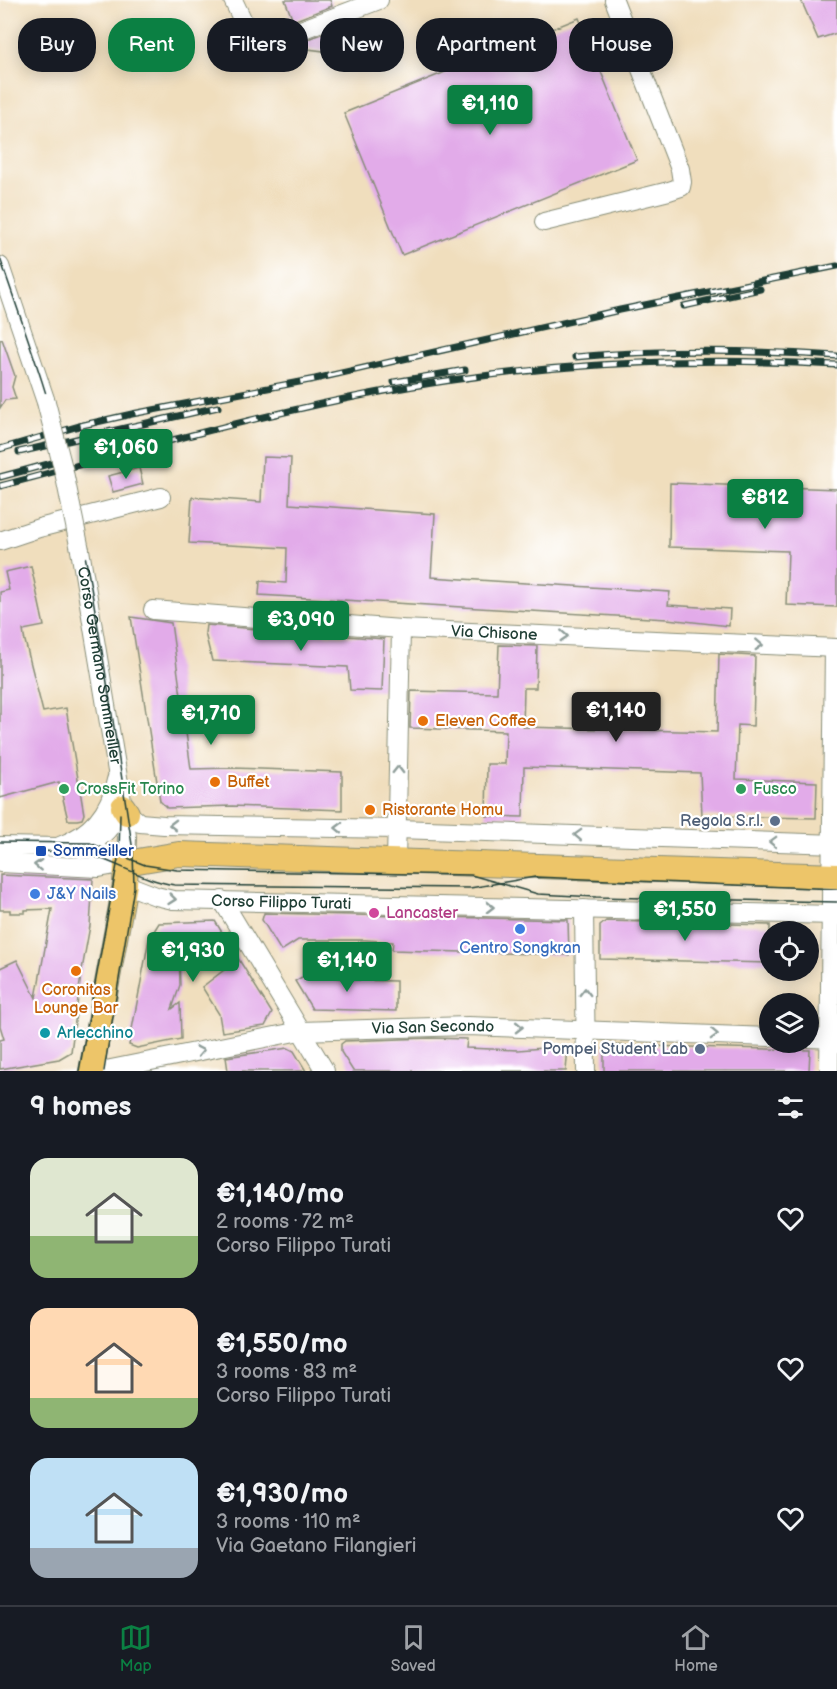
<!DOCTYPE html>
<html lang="en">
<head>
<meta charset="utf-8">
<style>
	:root { --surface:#171b24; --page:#242831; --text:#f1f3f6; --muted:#9ea1a6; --line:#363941; --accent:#0b8043 }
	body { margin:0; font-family:"Balsamiq Sans",sans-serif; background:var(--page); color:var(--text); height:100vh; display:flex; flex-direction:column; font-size:22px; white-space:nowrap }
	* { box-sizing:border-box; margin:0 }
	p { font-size:20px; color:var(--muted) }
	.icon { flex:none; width:33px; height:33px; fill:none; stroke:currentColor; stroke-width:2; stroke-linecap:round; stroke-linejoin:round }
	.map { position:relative; height:1071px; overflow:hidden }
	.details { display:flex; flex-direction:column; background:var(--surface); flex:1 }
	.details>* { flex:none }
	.banner { position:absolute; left:18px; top:18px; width:801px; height:54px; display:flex; gap:12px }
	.tools { position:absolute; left:759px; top:921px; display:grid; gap:12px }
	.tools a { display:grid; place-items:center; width:60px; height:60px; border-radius:50%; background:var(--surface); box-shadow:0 3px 15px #0003; font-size:30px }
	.price { position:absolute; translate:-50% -51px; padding:0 14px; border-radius:6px; background:var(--accent); color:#fff; font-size:20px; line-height:39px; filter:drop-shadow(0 2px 3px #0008) }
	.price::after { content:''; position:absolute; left:50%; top:36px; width:18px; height:14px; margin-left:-9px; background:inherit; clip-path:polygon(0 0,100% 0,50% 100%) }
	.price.selected { background:#222; color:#fff }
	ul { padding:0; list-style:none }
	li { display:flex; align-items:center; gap:18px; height:150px; padding:0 30px }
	li span { display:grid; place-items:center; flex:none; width:168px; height:120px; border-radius:18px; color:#555 }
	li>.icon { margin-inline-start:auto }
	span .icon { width:72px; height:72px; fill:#fffc; stroke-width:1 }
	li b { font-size:26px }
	h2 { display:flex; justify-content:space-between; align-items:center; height:72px; padding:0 30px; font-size:26px }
	.chip { padding:0 21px; border-radius:24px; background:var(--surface); box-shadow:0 3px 15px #0003; font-size:21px; line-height:54px }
	.chip.selected { background:var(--accent); color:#fff }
	.menu { display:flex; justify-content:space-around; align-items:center; height:84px; border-top:2px solid var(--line); background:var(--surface); font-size:16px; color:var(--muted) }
	.menu a { display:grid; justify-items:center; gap:3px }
	.menu .selected { color:var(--accent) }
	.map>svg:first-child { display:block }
	.building { fill:#e2abe9 }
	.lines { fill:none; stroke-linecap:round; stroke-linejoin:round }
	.minor-casing { stroke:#888e78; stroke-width:20 }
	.major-casing { stroke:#888e78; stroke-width:26 }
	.minor { stroke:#fff; stroke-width:18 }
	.major { stroke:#edc569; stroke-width:24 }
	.tram { stroke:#1f3d34; stroke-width:1.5 }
	.rail-casing { stroke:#1f3d34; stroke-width:7 }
	.rail { stroke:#fff; stroke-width:4.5; stroke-dasharray:14; stroke-linecap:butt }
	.minor-bridge-casing { stroke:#888e78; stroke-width:20; stroke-linecap:butt }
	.minor-bridge { stroke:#fff; stroke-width:18 }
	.oneway { stroke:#8f9e9a }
	.food-dot { fill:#e8710a; stroke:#fff; stroke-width:2 }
	.leisure-dot { fill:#2e9e5b; stroke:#fff; stroke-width:2 }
	.service-dot { fill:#5c6f8a; stroke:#fff; stroke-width:2 }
	.transit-dot { fill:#1a4fb4; stroke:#fff; stroke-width:2 }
	.shop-dot { fill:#3f7fe0; stroke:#fff; stroke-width:2 }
	.hotel-dot { fill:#d1479c; stroke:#fff; stroke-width:2 }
	.culture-dot { fill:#0f9aa8; stroke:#fff; stroke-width:2 }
	.labels { text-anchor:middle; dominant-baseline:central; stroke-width:4.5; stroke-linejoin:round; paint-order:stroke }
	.street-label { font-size:16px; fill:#1f3d34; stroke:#fff }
	.food-label { font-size:16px; fill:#c56008; stroke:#fff; text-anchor:start }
	.leisure-label { font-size:16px; fill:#27864d; stroke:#fff; text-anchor:start }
	.service-label { font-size:16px; fill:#4e5e75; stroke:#fff; text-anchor:end }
	.transit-label { font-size:16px; fill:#164399; stroke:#fff; text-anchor:start }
	.shop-label { font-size:16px; fill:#366cbe; stroke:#fff; text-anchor:start }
	.hotel-label { font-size:16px; fill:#b23c85; stroke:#fff; text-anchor:start }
	.culture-label { font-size:16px; fill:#0d838f; stroke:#fff; text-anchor:start }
</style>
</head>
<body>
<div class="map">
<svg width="837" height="1071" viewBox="0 0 837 1071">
	<rect width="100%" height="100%" fill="#fff"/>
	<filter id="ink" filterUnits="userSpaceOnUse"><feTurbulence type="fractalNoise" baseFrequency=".0167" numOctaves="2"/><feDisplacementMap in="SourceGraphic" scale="12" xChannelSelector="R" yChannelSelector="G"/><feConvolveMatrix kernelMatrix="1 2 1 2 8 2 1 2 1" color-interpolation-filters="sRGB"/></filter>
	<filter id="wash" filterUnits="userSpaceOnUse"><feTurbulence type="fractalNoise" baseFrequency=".008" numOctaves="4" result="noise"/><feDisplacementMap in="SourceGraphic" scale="24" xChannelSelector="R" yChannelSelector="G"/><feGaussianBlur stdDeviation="1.35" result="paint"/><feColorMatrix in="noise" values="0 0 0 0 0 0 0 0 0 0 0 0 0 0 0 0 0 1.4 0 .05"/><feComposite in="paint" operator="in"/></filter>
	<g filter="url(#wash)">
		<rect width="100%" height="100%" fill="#f0debd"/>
		<g id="blocks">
			<g class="building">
				<path d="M285 0H330L332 6 293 21Z"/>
				<path d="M801 0H837V33L818 39Z"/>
				<path d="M579 18 637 160 402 255 344 113Z"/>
				<path d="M337 28 348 54 308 49 305 40Z"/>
				<path d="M2 339 15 376 12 387 16 399 5 400 0 408V340Z"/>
				<path d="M263 457 291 458 289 504 435 514 431 577 670 592 668 605 730 609 729 626 667 619 259 595 260 581 286 583 287 548 189 543 192 497 261 502Z"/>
				<path d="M139 468 143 484 113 492 108 476Z"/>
				<path d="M670 483 837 489V607L786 605 788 551 669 547Z"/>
				<path d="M31 566 44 626 23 630 24 637 43 712 66 708 84 814 82 819 77 820H68L59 782 0 798V592L9 590 5 572Z"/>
				<path d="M131 617 171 623 191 769 233 768 342 772V810L232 806 167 808 160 801Z"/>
				<path d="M206 625 384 639 382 691 350 690 348 667 212 661 205 633Z"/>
				<path d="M499 645 537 646 536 688H524L523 727 717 732 719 654 755 656 753 726 738 725 736 779 817 782 816 818 702 816 700 773 524 767 523 817 486 816 487 764H505L506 731 410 728 411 691 497 693Z"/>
				<path d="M0 875 93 879 90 926 81 975 71 1052 59 1059 0 1069V1040L4 1039 0 1026V968L17 960 36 998 52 909 25 910V913H10V910H0Z"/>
				<path d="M264 913 568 920 569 955 392 950 393 942 365 940H298L281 951 262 920Z"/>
				<path d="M215 921 272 1013 265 1026 222 1032 219 1014 202 987 228 967 185 961 179 952 180 985 172 1009 180 1003 181 1039 137 1048 129 1045 149 939 159 923Z"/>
				<path d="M606 921 770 925V963L600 959V926Z"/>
				<path d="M324 964 332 977 352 980 396 981V1011L312 1009 295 981Z"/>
				<path d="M430 1038 467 1039 466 1048 518 1050 568 1046 566 1071H353L341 1052V1044L345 1041Z"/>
				<path d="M604 1045 810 1050 809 1071H604Z"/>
				<path d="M288 1048 294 1051 306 1071H228L226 1057Z"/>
			</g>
		</g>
	</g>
	<g filter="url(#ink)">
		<use href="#blocks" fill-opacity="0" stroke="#888e78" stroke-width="1.5"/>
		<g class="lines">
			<defs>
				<g id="minor">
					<path d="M233 0 245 25 280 38 379 0"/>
					<path d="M544 222 669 191 681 187 682 182 680 169 614 0"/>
					<path d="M0 266 46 402"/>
					<path d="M0 541 39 528 161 497"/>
					<path id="s1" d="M80 550 123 807 127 837 126 863"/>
					<path id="s2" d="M153 610 401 629 837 648"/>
					<path d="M127 813 140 823 164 825 397 829 837 844"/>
					<path d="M0 846 58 847 94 850 126 863"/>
					<path d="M60 846C91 834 110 813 116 780"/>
					<path d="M82 849C102 838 115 826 122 804"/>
					<path d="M396 862 401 629"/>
					<path d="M0 863 99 868 126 863"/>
					<path id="s3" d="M125 884 156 896 173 900 837 915"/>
					<path d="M222 900 325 1071"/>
					<path d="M584 909 586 1071"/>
					<path d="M808 1038 837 1039"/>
					<path id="s4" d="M101 1071 300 1031 468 1026 770 1037"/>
					<path d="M829 1071 834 648"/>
				</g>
				<g id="major">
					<path d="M123 807 127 813"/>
					<path d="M91 1071 125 884 126 863 179 854 837 876"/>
				</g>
			</defs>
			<use href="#minor" class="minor-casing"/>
			<use href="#major" class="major-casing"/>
			<use href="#minor" class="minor"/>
			<use href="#major" class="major"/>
			<g class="tram">
				<path d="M0 258C24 328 50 398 67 470 96 595 113 724 133 851L134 887 104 1071"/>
				<path d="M0 842 90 843 145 865 177 870 471 875 538 894 596 897 837 902"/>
				<path d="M43 851C62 852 81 852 99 858 125 867 147 881 175 885L470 888 535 877 837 889"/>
				<path d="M79 1071 119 854 120 814"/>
			</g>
			<defs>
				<g id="rail">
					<path d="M684 306 760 289"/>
					<path d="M575 357C662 349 750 350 837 356"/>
					<path d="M394 382 465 370"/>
					<path d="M0 449 79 426 132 414 315 379 620 310 837 266"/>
					<path d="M19 452 218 407"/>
					<path d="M0 477 67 459"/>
					<path d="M0 486C149 447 299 402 452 380 580 362 708 357 837 365"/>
				</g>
			</defs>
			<use href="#rail" class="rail-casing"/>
			<use href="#rail" class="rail"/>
			<defs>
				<path id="minor-bridge" d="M46 402 64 472 80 550"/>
			</defs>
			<use href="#minor-bridge" class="minor-bridge-casing"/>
			<use href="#minor-bridge" class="minor-bridge"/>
		</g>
		<defs><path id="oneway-chevron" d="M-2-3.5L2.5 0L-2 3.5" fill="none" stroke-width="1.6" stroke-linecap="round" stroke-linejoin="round" transform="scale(1.5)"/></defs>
		<g class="oneway">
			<use href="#oneway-chevron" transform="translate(564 636) rotate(3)"/>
			<use href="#oneway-chevron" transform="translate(759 645) rotate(3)"/>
			<use href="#oneway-chevron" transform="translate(398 770) rotate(-89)"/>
			<use href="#oneway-chevron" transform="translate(173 825) rotate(-179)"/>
			<use href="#oneway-chevron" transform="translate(339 828) rotate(-179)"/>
			<use href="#oneway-chevron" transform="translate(578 835) rotate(-178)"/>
			<use href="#oneway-chevron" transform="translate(773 842) rotate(-178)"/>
			<use href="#oneway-chevron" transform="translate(38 865) rotate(-177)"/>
			<use href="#oneway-chevron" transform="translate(172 899) rotate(6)"/>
			<use href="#oneway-chevron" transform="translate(490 907) rotate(1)"/>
			<use href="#oneway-chevron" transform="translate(585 992) rotate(-90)"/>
			<use href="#oneway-chevron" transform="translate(519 1027) rotate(1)"/>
			<use href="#oneway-chevron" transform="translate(714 1034) rotate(2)"/>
			<use href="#oneway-chevron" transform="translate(200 1051) rotate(-11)"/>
		</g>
	</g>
	<g class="food-dot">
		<circle cx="423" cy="721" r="6"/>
		<circle cx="215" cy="782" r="6"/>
		<circle cx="370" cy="810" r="6"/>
		<circle cx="76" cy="971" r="6"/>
	</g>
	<g class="leisure-dot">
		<circle cx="64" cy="789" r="6"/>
		<circle cx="741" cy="789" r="6"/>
	</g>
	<g class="service-dot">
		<circle cx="775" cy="821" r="6"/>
		<circle cx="700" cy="1049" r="6"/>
	</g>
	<rect class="transit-dot" x="35" y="845" width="12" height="12" rx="3"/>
	<g class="shop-dot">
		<circle cx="35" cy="894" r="6"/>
		<circle cx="520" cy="929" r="6"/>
	</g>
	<circle class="hotel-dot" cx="374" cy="913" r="6"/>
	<circle class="culture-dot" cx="45" cy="1033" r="6"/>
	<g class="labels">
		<g class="street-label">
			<text stroke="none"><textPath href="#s2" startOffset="342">Via Chisone</textPath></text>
			<text stroke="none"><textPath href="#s1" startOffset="117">Corso Germano Sommeiller</textPath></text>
			<text stroke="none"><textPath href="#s3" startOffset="159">Corso Filippo Turati</textPath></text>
			<text stroke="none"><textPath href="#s4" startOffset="336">Via San Secondo</textPath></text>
		</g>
		<g class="food-label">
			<text x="435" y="721">Eleven Coffee</text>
			<text x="227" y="782">Buffet</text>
			<text x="382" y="810">Ristorante Homu</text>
			<text x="76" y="990" text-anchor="middle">Coronitas<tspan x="76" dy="18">Lounge Bar</tspan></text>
		</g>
		<g class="leisure-label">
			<text x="76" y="789">CrossFit Torino</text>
			<text x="753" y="789">Fusco</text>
		</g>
		<g class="service-label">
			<text x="763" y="821">Regola S.r.l.</text>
			<text x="688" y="1049">Pompei Student Lab</text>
		</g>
		<g class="transit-label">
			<text x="53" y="851">Sommeiller</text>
		</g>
		<g class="shop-label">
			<text x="47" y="894">J&amp;Y Nails</text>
			<text x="520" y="948" text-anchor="middle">Centro Songkran</text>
		</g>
		<g class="hotel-label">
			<text x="386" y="913">Lancaster</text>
		</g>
		<g class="culture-label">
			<text x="57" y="1033">Arlecchino</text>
		</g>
	</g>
</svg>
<div class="tools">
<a><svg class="icon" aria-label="locate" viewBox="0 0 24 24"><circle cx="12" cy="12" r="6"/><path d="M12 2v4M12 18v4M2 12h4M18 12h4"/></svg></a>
<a><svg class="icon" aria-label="layers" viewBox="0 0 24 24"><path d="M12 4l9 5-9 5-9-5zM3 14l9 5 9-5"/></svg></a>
</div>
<b class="price" style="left:490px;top:136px">€1,110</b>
<b class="price" style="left:126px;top:480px">€1,060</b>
<b class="price" style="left:765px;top:530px">€812</b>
<b class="price" style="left:301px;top:652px">€3,090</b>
<b class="price selected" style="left:616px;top:743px">€1,140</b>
<b class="price" style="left:211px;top:746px">€1,710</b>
<b class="price" style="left:685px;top:942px">€1,550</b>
<b class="price" style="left:193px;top:983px">€1,930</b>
<b class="price" style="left:347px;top:993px">€1,140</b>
<div class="banner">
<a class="chip">Buy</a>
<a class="chip selected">Rent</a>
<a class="chip">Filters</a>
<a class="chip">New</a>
<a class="chip">Apartment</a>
<a class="chip">House</a>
</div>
</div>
<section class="details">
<h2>9 homes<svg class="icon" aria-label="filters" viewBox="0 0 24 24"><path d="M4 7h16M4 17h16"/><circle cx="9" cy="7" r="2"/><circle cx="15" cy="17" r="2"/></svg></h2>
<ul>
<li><span style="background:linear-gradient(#dfe7d0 65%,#8fb573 0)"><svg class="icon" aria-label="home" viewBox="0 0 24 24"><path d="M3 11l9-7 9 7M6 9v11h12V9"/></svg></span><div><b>€1,140/mo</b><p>2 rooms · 72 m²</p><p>Corso Filippo Turati</p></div><svg class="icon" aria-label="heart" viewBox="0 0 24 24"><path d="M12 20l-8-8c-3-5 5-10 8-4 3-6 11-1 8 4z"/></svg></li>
<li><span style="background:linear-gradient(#ffd9b3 75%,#8fb573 0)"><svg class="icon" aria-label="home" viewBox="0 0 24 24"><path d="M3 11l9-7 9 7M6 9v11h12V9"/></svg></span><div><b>€1,550/mo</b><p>3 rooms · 83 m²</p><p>Corso Filippo Turati</p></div><svg class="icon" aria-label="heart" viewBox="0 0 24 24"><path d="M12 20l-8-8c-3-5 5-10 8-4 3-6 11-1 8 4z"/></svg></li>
<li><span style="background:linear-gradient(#bfe0f5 75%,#9aa5b1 0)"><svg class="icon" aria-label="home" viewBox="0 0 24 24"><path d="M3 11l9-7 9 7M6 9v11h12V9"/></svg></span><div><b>€1,930/mo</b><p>3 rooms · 110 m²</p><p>Via Gaetano Filangieri</p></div><svg class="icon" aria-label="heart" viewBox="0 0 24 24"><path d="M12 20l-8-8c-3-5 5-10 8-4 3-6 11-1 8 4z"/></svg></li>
</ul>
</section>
<nav class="menu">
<a class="selected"><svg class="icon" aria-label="map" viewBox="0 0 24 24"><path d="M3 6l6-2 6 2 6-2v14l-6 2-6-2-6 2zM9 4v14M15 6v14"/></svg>Map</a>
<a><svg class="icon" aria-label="saved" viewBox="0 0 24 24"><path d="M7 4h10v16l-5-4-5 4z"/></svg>Saved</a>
<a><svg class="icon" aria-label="home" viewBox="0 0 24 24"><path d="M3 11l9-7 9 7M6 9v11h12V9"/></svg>Home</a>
</nav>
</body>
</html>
